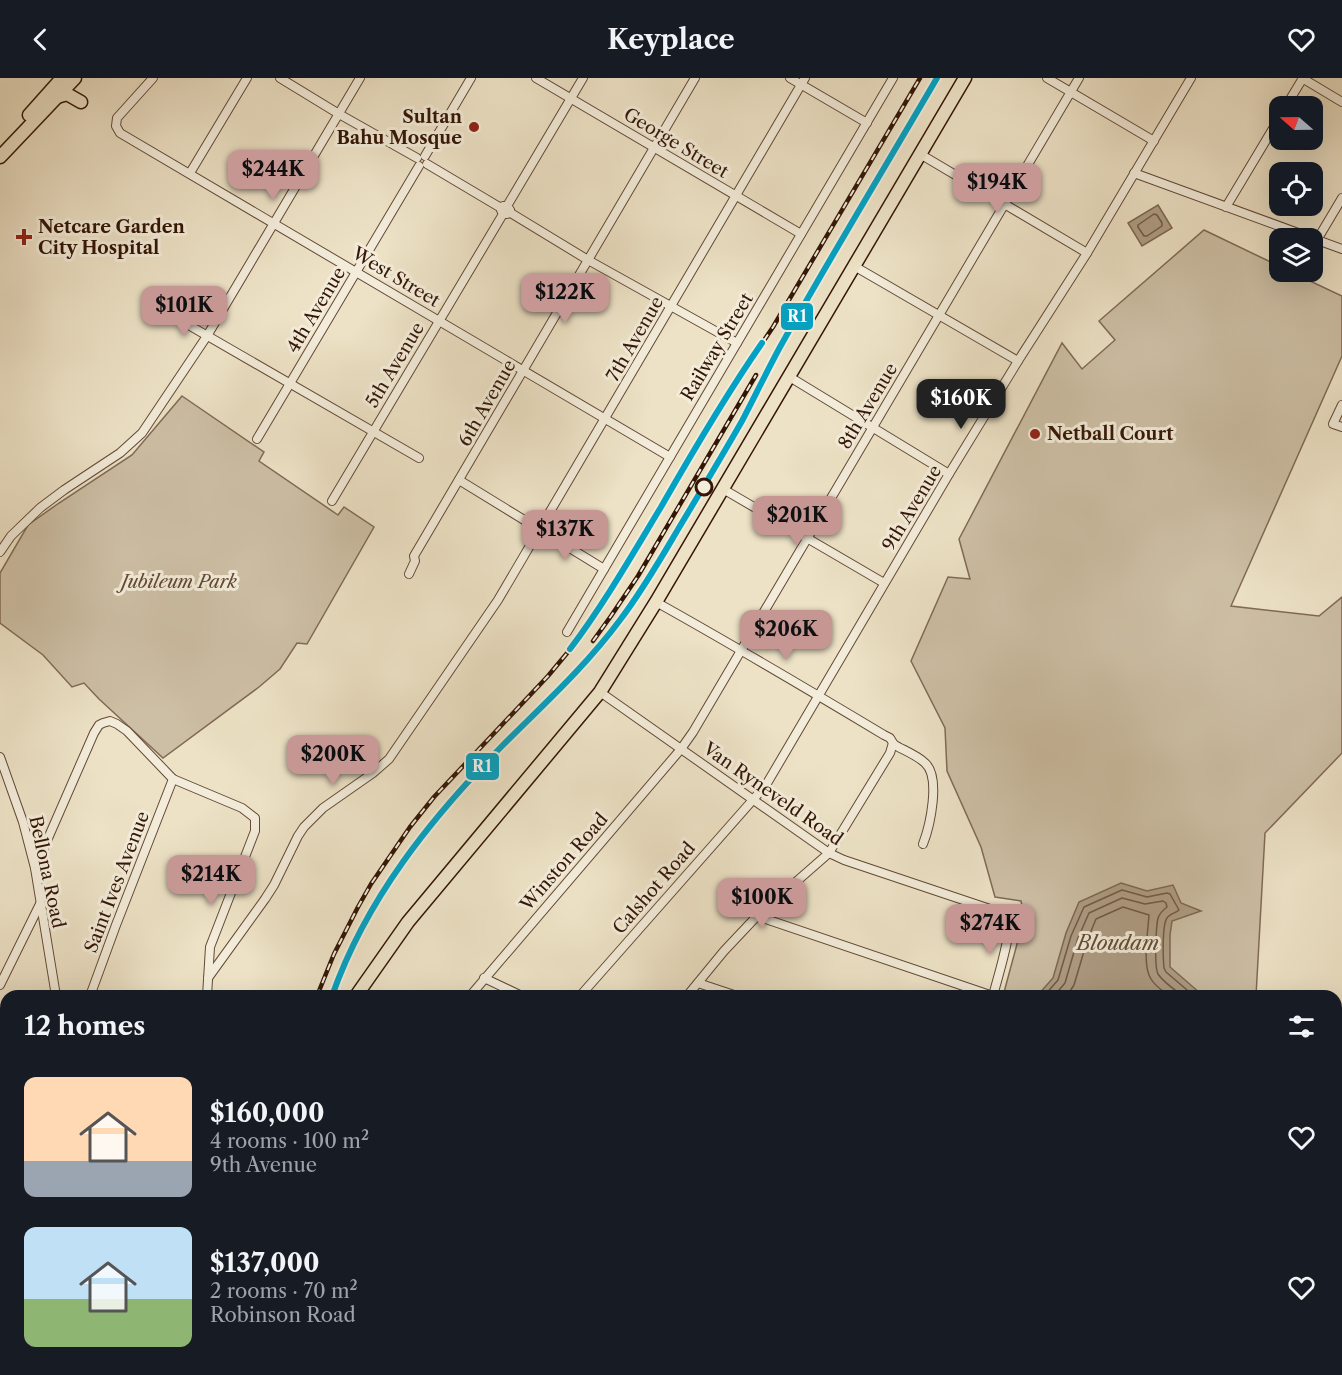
<!DOCTYPE html>
<html lang="en">
<head>
<meta charset="utf-8">
<style>
	:root { --surface:#171b24; --page:#20242c; --text:#f1f3f6; --muted:#9ea1a6; --accent:#c59692 }
	body { margin:0; font-family:"Libre Caslon Text",serif; background:var(--page); color:var(--text); height:100vh; display:flex; flex-direction:column; font-size:22px; white-space:nowrap }
	* { box-sizing:border-box; margin:0 }
	p { font-size:20px; color:var(--muted) }
	.icon { flex:none; width:33px; height:33px; fill:none; stroke:currentColor; stroke-width:2; stroke-linecap:round; stroke-linejoin:round }
	.map { position:relative; flex:1; overflow:hidden }
	.details { position:absolute; left:0px; top:912px; width:1342px; height:386px; display:flex; flex-direction:column; background:var(--surface); border-radius:18px 18px 0 0; box-shadow:0 6px 24px #0002 }
	.details>* { flex:none }
	.needle { width:39px; rotate:290deg }
	.fabs { position:absolute; left:1269px; top:18px; display:grid; gap:12px }
	.fabs a { display:grid; place-items:center; width:54px; height:54px; border-radius:12px; background:var(--surface); box-shadow:0 6px 24px #0002; font-size:30px }
	.price { position:absolute; translate:-50% -51px; padding:0 14px; border-radius:12px; background:var(--accent); color:#111; font-size:20px; line-height:39px; filter:drop-shadow(0 2px 3px #0008) }
	.price::after { content:''; position:absolute; left:50%; top:36px; width:18px; height:14px; margin-left:-9px; background:inherit; clip-path:polygon(0 0,100% 0,50% 100%) }
	.price.on { background:#222; color:#fff }
	ul { padding:0; list-style:none }
	li { display:flex; align-items:center; gap:18px; height:150px; padding:0 24px }
	li span { display:grid; place-items:center; flex:none; width:168px; height:120px; border-radius:12px; color:#555 }
	li>.icon { margin-inline-start:auto }
	span .icon { width:72px; height:72px; fill:#fffc; stroke-width:1 }
	li b { font-size:26px }
	h2 { display:flex; justify-content:space-between; align-items:center; height:72px; padding:0 24px; font-size:26px }
	header { display:flex; justify-content:space-between; align-items:center; height:78px; padding:0 24px; background:var(--surface); font-size:27px; font-weight:700 }
	.map>svg:first-child { display:block }
	.green { fill:#cdbfa5; stroke:#806a56; stroke-width:1.5 }
	.water { fill:#ae9d85; stroke:#7d6752; stroke-width:1.5 }
	.lines { fill:none; stroke-linecap:round; stroke-linejoin:round }
	.shore { stroke:#705a46; stroke-width:1.5 }
	.street-casing { stroke:#624936; stroke-width:10 }
	.primary-casing { stroke:#331606; stroke-width:15 }
	.street { stroke:#f3ecda; stroke-width:8 }
	.primary { stroke:#ede2c6; stroke-width:12 }
	.rail-casing { stroke:#331606; stroke-width:4.5 }
	.rail { stroke:#f3ecda; stroke-width:2; stroke-dasharray:7; stroke-linecap:butt }
	.rail-1-casing { stroke:#f3ecda; stroke-width:10 }
	.rail-1 { stroke:#03a2c4; stroke-width:6 }
	.poi-dot { fill:#8f2418; stroke:#f3ecda; stroke-width:2 }
	.stop-dot { fill:#f3ecda; stroke:#331606; stroke-width:3 }
	.labels { text-anchor:middle; dominant-baseline:central; stroke-width:6; stroke-linejoin:round; paint-order:stroke }
	.poi-label { font-size:18px; font-weight:bold; fill:#331606; stroke:#f3ecda; text-anchor:start }
	.street-label { font-size:18px; fill:#331606; stroke:#f3ecda }
	.park-label { font-size:18px; font-style:italic; fill:#614936; stroke:#f3ecda }
	.water-label { font-size:20px; font-style:italic; fill:#644c39; stroke:#f3ecda }
	.line-badge { stroke:#f3ecda; stroke-width:2 }
	.badge-label { font-size:16px; text-anchor:middle; font-weight:bold; fill:#fff }
</style>
</head>
<body>
<header><svg class="icon" aria-label="back" viewBox="0 0 24 24"><path d="M15 5l-7 7 7 7"/></svg>Keyplace<svg class="icon" aria-label="heart" viewBox="0 0 24 24"><path d="M12 20l-8-8c-3-5 5-10 8-4 3-6 11-1 8 4z"/></svg></header>
<div class="map">
<svg width="1342" height="1297" viewBox="0 0 1342 1297">
	<rect width="100%" height="100%" fill="#ede2c6"/>
	<filter id="stains"><feTurbulence type="fractalNoise" baseFrequency=".00333" numOctaves="4"/><feColorMatrix values="0 0 0 0 .2 0 0 0 0 .09 0 0 0 0 .02 0 0 0 .5 -.17"/></filter>
	<radialGradient id="worn" r=".72"><stop offset=".6" stop-color="#630" stop-opacity="0"/><stop offset="1" stop-color="#630" stop-opacity=".3"/></radialGradient>
	<g class="green">
		<path d="M1204 152 1279 188 1280 194H1291L1342 218V278L1231 528 1319 538 1342 519V675L1265 755 1256 918H1003L1024 840 1021 823 995 819 981 769 947 693 945 650 911 583 948 499 970 501 959 461 1062 265 1082 291 1115 262 1099 243Z"/>
		<path d="M182 318 264 374 259 383 338 437 344 429 374 449 307 566 297 565 280 591 259 609 163 680 99 621 84 605 72 609 43 577 0 545V495L28 447 59 425 132 377Z"/>
		<path d="M413 1292H688L686 1297H427Z"/>
		<path d="M771 1292H1274L1273 1297H769Z"/>
	</g>
	<g class="water">
		<path d="M1158 127 1172 150 1142 168 1128 145Z"/>
		<path d="M1121 805 1147 813 1173 807 1181 825 1201 833 1172 843 1170 857V889L1200 915V918H1037L1053 900 1066 855 1079 824Z"/>
	</g>
	<g class="lines">
		<g class="shore">
			<path d="M1154 136 1157 137 1162 145V148L1147 158H1144L1138 149V147Z"/>
			<path d="M1044 918 1058 902 1071 858 1084 829 1122 812 1147 819 1167 815 1170 816 1179 832C1176 835 1169 836 1167 840 1162 847 1163 880 1164 890L1166 894 1194 918"/>
			<path d="M1054 918 1065 905 1078 860 1089 835 1122 820 1145 826 1163 823 1166 825 1167 829C1163 832 1160 835 1158 840 1156 849 1154 888 1158 896 1163 904 1175 912 1183 918"/>
			<path d="M1067 918 1074 907 1087 863 1096 841 1123 829 1149 837C1148 853 1142 888 1151 901 1155 908 1163 913 1169 918"/>
		</g>
		<defs>
			<g id="street">
				<path d="M153 0 117 40 116 48 120 55 670 379"/>
				<path d="M280 0 339 36 417 80"/>
				<path d="M536 0 801 156"/>
				<path d="M790 0 867 45"/>
				<path d="M1047 0 1154 63"/>
				<path d="M1302 0 1342 24"/>
				<path d="M1286 28 1303 0"/>
				<path d="M920 76 1087 175"/>
				<path d="M425 78 471 0"/>
				<path d="M427 86 501 130"/>
				<path d="M190 95 247 0"/>
				<path d="M1134 95 1342 171"/>
				<path d="M507 128 510 132 507 136H503L501 132 503 128H507L583 0"/>
				<path d="M1226 129 1280 39"/>
				<path d="M509 134 588 182 737 265"/>
				<path d="M1317 162 1342 120"/>
				<path d="M854 188 1018 283"/>
				<path d="M173 238 419 380"/>
				<path d="M788 298 949 396"/>
				<path d="M1342 327 1333 346 1342 349"/>
				<path d="M257 361 419 88"/>
				<path d="M459 402 604 491"/>
				<path d="M723 411 884 505"/>
				<path d="M332 423 503 136"/>
				<path d="M0 474 11 458 40 430 64 412 120 375 142 355 207 258 360 0"/>
				<path d="M409 496 415 483 414 478 695 0"/>
				<path d="M656 524C733 567 809 612 884 657L890 660 893 665 890 675 829 775 757 838 724 873 687 918"/>
				<path d="M567 554 893 0"/>
				<path d="M600 614 829 775 844 782 1008 837C1014 850 997 901 993 918"/>
				<path d="M893 666C903 672 917 677 925 685 941 699 930 748 923 766"/>
				<path d="M0 679 23 744 35 790 56 918"/>
				<path d="M35 790 94 655 99 647 103 645 110 643 117 646 127 653 173 701 242 730 255 740V753L210 869 207 918"/>
				<path d="M757 838 993 918"/>
				<path d="M208 900 265 821 274 807 298 758 304 749 323 730 373 695 389 681 498 522 805 0"/>
				<path d="M484 900 522 918"/>
				<path d="M698 905 737 918"/>
				<path d="M0 907 40 826"/>
				<path d="M90 918 116 847 173 701"/>
				<path d="M470 918 681 671 693 654 1079 0"/>
				<path d="M580 918 766 707 949 396 1018 283 1087 175 1191 0"/>
				<path d="M0 1116 6 1103"/>
				<path d="M1336 1128 1342 1130"/>
				<path d="M1336 1261 1342 1263"/>
				<path d="M111 1292 113 1297"/>
				<path d="M123 1292 133 1297"/>
				<path d="M391 1292 404 1297"/>
				<path d="M11 1297 14 1292"/>
				<path d="M146 1297 151 1292"/>
				<path d="M157 1297 160 1292"/>
				<path d="M221 1297 223 1292"/>
				<path d="M353 1297 355 1292"/>
			</g>
			<g id="primary">
				<path d="M57 19 67 16 81 24"/>
				<path d="M29 37 62 0"/>
				<path d="M0 79 75 0"/>
				<path d="M356 918 408 844 600 614 656 524 965 0"/>
				<path d="M241 1297 242 1292"/>
			</g>
		</defs>
		<use href="#street" class="street-casing"/>
		<use href="#primary" class="primary-casing"/>
		<use href="#street" class="street"/>
		<use href="#primary" class="primary"/>
		<defs>
			<g id="rail">
				<path d="M593 563 611 538 638 498 756 297"/>
				<path d="M317 918 334 876 358 829 371 806 410 749 434 719 548 598 578 562 604 523 720 328 773 249 920 0"/>
				<path d="M332 918C366 821 431 740 503 667 543 627 586 588 620 542 643 512 661 480 680 448 701 413 722 378 742 343 755 318 767 293 780 269 831 178 885 89 937 0"/>
				<path d="M186 1297 188 1292"/>
				<path d="M198 1297 200 1292"/>
			</g>
		</defs>
		<use href="#rail" class="rail-casing"/>
		<use href="#rail" class="rail"/>
		<defs>
			<g id="rail-1">
				<path d="M570 571C604 526 632 477 661 429 693 373 725 318 762 265"/>
				<path d="M332 918C366 821 431 740 503 667 543 627 586 588 620 542 643 512 661 480 680 448 701 413 722 378 742 343 755 318 767 293 780 269 831 178 885 89 937 0"/>
			</g>
		</defs>
		<use href="#rail-1" class="rail-1-casing"/>
		<use href="#rail-1" class="rail-1"/>
	</g>
	<g class="poi-dot">
		<circle cx="474" cy="49" r="6"/>
		<path d="M21 150h6v6h6v6h-6v6h-6v-6h-6v-6h6z"/>
		<circle cx="1035" cy="356" r="6"/>
	</g>
	<circle class="stop-dot" cx="704" cy="409" r="8"/>
	<g class="labels">
		<g class="poi-label">
			<text x="462" y="39" text-anchor="end">Sultan<tspan x="462" dy="21">Bahu Mosque</tspan></text>
			<text x="38" y="149">Netcare Garden<tspan x="38" dy="21">City Hospital</tspan></text>
			<text x="1047" y="356">Netball Court</text>
		</g>
		<g class="street-label">
			<text transform="translate(676 65) rotate(31)">George Street</text>
			<text transform="translate(396 199) rotate(31)">West Street</text>
			<text transform="translate(316 232) rotate(-59)">4th Avenue</text>
			<text transform="translate(635 261) rotate(-60)">7th Avenue</text>
			<text transform="translate(717 269) rotate(-59)">Railway Street</text>
			<text transform="translate(395 287) rotate(-59)">5th Avenue</text>
			<text transform="translate(487 325) rotate(-60)">6th Avenue</text>
			<text transform="translate(868 328) rotate(-59)">8th Avenue</text>
			<text transform="translate(912 430) rotate(-59)">9th Avenue</text>
			<text transform="translate(773 716) rotate(35)">Van Ryneveld Road</text>
			<text transform="translate(564 784) rotate(-49)">Winston Road</text>
			<text transform="translate(47 794) rotate(78)">Bellona Road</text>
			<text transform="translate(117 804) rotate(-69)">Saint Ives Avenue</text>
			<text transform="translate(654 810) rotate(-49)">Calshot Road</text>
		</g>
		<g class="park-label">
			<text x="179" y="504">Jubileum Park</text>
		</g>
		<g class="water-label">
			<text x="1118" y="865">Bloudam</text>
		</g>
	</g>
	<g class="line-badge">
		<rect x="780" y="224" width="34" height="29" rx="6" fill="#03a2c4"/>
		<rect x="465" y="674" width="35" height="29" rx="6" fill="#03a2c4"/>
	</g>
	<g class="badge-label">
		<text x="797" y="244">R1</text>
		<text x="482" y="694">R1</text>
	</g>
	<rect width="100%" height="100%" filter="url(#stains)"/>
	<rect width="100%" height="100%" fill="url(#worn)"/>
</svg>
<div class="fabs">
<a><svg class="needle" viewBox="-14 -14 28 28"><path d="M0-13l5 13h-10z" fill="#e53935"/><path d="M0 13l5-13h-10z" fill="#9ea1a6"/></svg></a>
<a><svg class="icon" aria-label="locate" viewBox="0 0 24 24"><circle cx="12" cy="12" r="6"/><path d="M12 2v4M12 18v4M2 12h4M18 12h4"/></svg></a>
<a><svg class="icon" aria-label="layers" viewBox="0 0 24 24"><path d="M12 4l9 5-9 5-9-5zM3 14l9 5 9-5"/></svg></a>
</div>
<b class="price" style="left:273px;top:123px">$244K</b>
<b class="price" style="left:997px;top:136px">$194K</b>
<b class="price" style="left:565px;top:246px">$122K</b>
<b class="price" style="left:184px;top:259px">$101K</b>
<b class="price on" style="left:961px;top:352px">$160K</b>
<b class="price" style="left:797px;top:469px">$201K</b>
<b class="price" style="left:565px;top:483px">$137K</b>
<b class="price" style="left:786px;top:583px">$206K</b>
<b class="price" style="left:333px;top:708px">$200K</b>
<b class="price" style="left:211px;top:828px">$214K</b>
<b class="price" style="left:762px;top:851px">$100K</b>
<b class="price" style="left:990px;top:877px">$274K</b>
<section class="details">
<h2>12 homes<svg class="icon" aria-label="filters" viewBox="0 0 24 24"><path d="M4 7h16M4 17h16"/><circle cx="9" cy="7" r="2"/><circle cx="15" cy="17" r="2"/></svg></h2>
<ul>
<li><span style="background:linear-gradient(#ffd9b3 70%,#9aa5b1 0)"><svg class="icon" aria-label="home" viewBox="0 0 24 24"><path d="M3 11l9-7 9 7M6 9v11h12V9"/></svg></span><div><b>$160,000</b><p>4 rooms · 100 m²</p><p>9th Avenue</p></div><svg class="icon" aria-label="heart" viewBox="0 0 24 24"><path d="M12 20l-8-8c-3-5 5-10 8-4 3-6 11-1 8 4z"/></svg></li>
<li><span style="background:linear-gradient(#bfe0f5 60%,#8fb573 0)"><svg class="icon" aria-label="home" viewBox="0 0 24 24"><path d="M3 11l9-7 9 7M6 9v11h12V9"/></svg></span><div><b>$137,000</b><p>2 rooms · 70 m²</p><p>Robinson Road</p></div><svg class="icon" aria-label="heart" viewBox="0 0 24 24"><path d="M12 20l-8-8c-3-5 5-10 8-4 3-6 11-1 8 4z"/></svg></li>
</ul>
</section>
</div>
</body>
</html>
